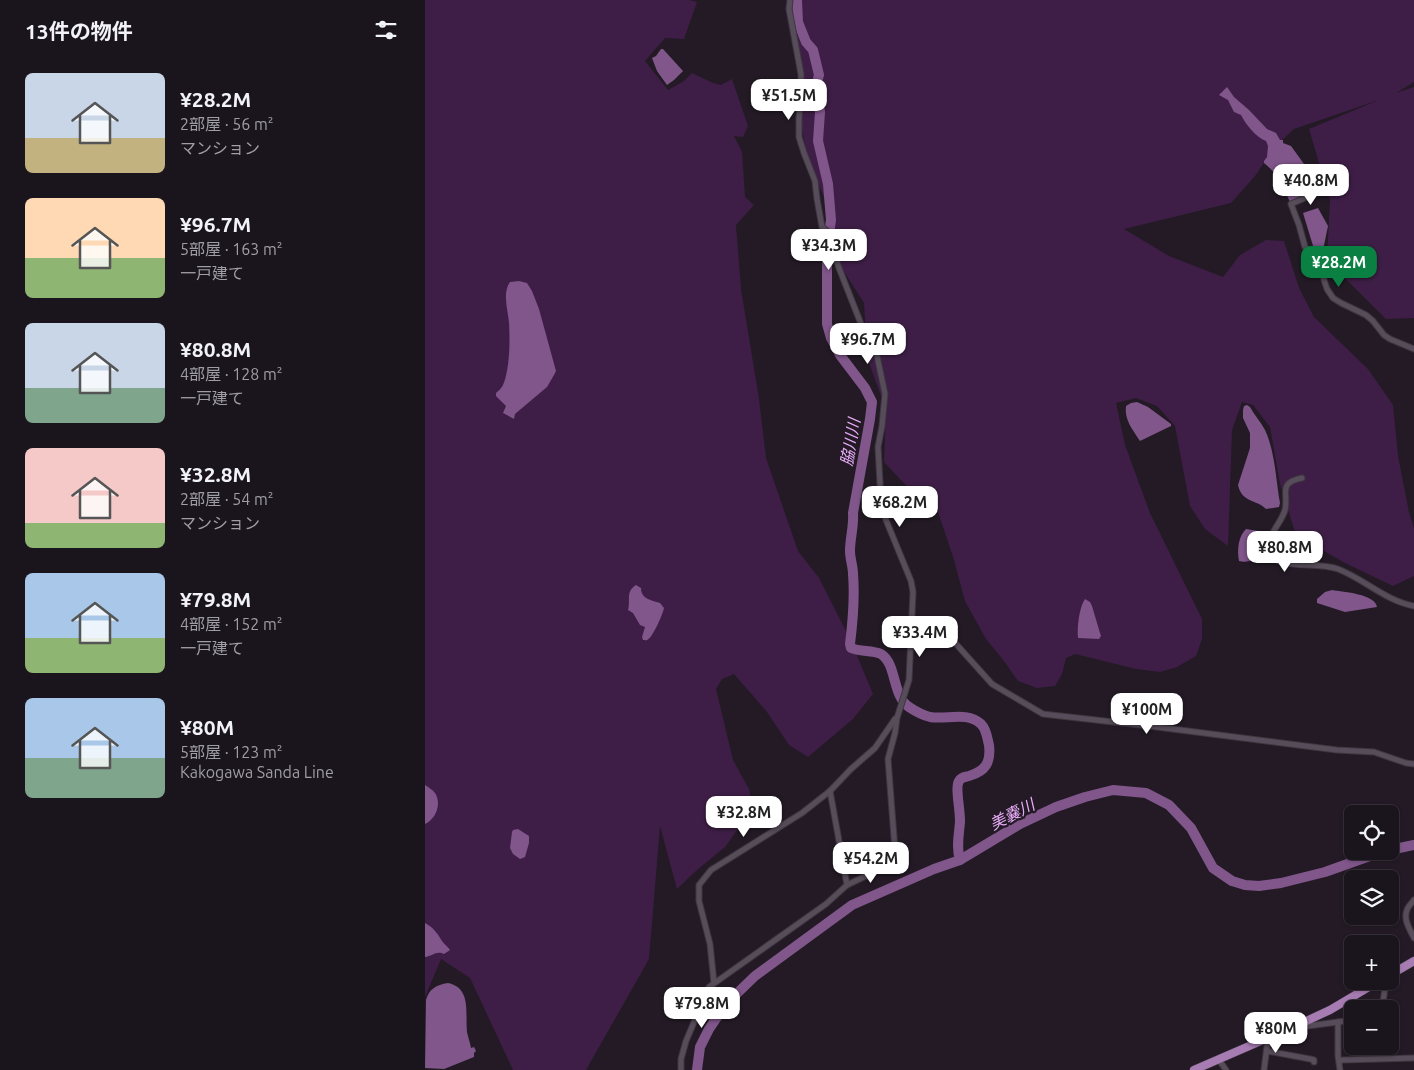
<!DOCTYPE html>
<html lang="ja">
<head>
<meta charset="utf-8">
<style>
	:root { --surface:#1a141c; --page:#231d25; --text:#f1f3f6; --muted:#9f9ea3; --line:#38333b; --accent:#0b8043 }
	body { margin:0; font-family:Ubuntu,"Noto Sans JP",sans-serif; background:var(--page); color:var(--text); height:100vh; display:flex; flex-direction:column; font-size:19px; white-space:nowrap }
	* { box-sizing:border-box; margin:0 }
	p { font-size:16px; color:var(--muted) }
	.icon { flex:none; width:28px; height:28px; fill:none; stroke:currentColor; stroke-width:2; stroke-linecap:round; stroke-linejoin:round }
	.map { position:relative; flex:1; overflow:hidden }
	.sheet { display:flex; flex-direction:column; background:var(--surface); width:425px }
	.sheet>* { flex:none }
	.tools { position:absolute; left:919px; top:805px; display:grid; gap:10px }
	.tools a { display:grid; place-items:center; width:55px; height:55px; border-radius:8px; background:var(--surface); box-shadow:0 1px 4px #0004,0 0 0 1px var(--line); font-size:25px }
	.price { position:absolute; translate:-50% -42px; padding:0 11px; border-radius:10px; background:#fff; color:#222; font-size:16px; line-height:32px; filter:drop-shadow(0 1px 2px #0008) }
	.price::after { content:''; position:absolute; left:50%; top:30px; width:15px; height:11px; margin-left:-8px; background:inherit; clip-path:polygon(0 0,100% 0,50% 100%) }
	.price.on { background:var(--accent); color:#fff }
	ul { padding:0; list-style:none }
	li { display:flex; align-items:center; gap:15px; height:125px; padding:0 25px }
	li span { display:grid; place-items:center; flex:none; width:140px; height:100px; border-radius:8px; color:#555 }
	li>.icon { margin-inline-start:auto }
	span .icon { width:60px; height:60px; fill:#fffc; stroke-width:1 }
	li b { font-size:21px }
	h2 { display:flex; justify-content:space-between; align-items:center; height:60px; padding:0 25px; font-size:21px }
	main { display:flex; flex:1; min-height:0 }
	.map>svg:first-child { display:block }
	.green { fill:#3e1e46 }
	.water { fill:#80568b }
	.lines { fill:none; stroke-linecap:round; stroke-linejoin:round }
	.river { stroke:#80568b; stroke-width:10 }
	.street-casing { stroke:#3e3740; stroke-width:7 }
	.primary-casing { stroke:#3e3740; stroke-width:9 }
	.street { stroke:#574d5a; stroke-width:5 }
	.primary { stroke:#a77cb3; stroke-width:8 }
	.labels { text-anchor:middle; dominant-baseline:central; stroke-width:4.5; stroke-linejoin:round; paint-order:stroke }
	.water-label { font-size:16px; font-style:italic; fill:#e8acf9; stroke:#231a25 }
</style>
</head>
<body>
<main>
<section class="sheet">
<h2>13件の物件<svg class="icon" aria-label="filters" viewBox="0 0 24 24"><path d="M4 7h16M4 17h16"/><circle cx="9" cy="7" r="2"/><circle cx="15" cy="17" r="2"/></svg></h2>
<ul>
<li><span style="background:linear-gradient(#c9d6e8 65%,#c2b280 0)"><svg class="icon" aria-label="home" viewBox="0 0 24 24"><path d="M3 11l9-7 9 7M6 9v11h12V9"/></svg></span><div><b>¥28.2M</b><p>2部屋 · 56 m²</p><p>マンション</p></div></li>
<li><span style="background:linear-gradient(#ffd9b3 60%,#8fb573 0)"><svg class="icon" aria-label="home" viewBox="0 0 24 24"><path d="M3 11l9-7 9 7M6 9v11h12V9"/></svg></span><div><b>¥96.7M</b><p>5部屋 · 163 m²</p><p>一戸建て</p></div></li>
<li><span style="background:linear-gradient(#c9d6e8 65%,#7fa58c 0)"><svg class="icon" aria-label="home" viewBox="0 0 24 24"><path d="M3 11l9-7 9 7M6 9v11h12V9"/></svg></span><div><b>¥80.8M</b><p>4部屋 · 128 m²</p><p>一戸建て</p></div></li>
<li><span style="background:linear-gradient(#f6c9c9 75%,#8fb573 0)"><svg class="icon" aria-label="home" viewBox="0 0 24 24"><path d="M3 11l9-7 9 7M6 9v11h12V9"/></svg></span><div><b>¥32.8M</b><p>2部屋 · 54 m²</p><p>マンション</p></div></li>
<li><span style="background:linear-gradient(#a9c7e8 65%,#8fb573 0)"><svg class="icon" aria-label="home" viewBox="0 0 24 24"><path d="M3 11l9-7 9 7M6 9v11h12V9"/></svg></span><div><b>¥79.8M</b><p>4部屋 · 152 m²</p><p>一戸建て</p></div></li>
<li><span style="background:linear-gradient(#a9c7e8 60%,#7fa58c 0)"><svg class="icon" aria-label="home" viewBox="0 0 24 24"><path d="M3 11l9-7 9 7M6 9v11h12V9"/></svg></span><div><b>¥80M</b><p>5部屋 · 123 m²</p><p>Kakogawa Sanda Line</p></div></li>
</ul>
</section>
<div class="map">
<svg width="989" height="1070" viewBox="0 0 989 1070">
	<rect width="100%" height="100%" fill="#231a25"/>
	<g class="green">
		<path d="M0 0H264L272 2 259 39 240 38 220 61 243 90 259 81 267 73 288 83 296 85 307 79 323 126 318 137 309 136 317 152 320 197 329 205 311 225 316 289 334 399 341 458 373 551 394 578 426 641 448 694 428 719 383 757 364 745 342 712 309 674 297 679 291 689 308 760 324 789 328 808 300 847 272 870 252 889 235 826 224 959 161 1070H88L45 978 16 959 0 997Z"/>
		<path d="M373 0H989V82L971 93 989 87V318L961 319 902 260 905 200 884 129 954 100 869 129 850 147 830 176 806 203 699 229 744 256 798 277 815 255 841 240 859 241 874 288 889 317 943 369 968 405 973 456 984 512 989 529V576L968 586 920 563 871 535 855 484 845 427 828 405 817 402 807 430 803 546 780 529 765 506 750 426 732 406 711 398 691 403 700 445 725 513 777 619V639L771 656 752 667 735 672 711 669 650 654 641 658 637 674 630 686 612 688 593 681 579 661 561 639 540 601 529 560 511 506 487 492 459 462 461 410 442 357 439 303 416 267 399 197 382 158 373 104Z"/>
	</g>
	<g class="water">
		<path d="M236 49H238L258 71 249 80 242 85 232 71 227 58 231 56Z"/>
		<path d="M802 87 809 97 824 110 842 129 851 133 855 140H858V143L866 146 887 175C892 177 898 182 899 187L879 197 865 202C857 185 854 175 839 163V161L842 157 843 146 841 141C831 137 821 125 816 115L809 112 803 100 794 95Z"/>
		<path d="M893 208 903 226 897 255 889 249 878 213Z"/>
		<path d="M94 281 102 283 107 291 114 309 131 371 129 375 122 387 90 414 89 419 78 413 81 406 71 396V393C74 390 77 388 78 385 85 369 85 340 84 323 83 310 77 293 85 282Z"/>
		<path d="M712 402 723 407 746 424V426L715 441C708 430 699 420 701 406L706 403Z"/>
		<path d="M822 405 825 407C829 415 836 422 840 430 850 451 851 481 855 503L854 507 841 509C831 499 817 503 813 485L825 448V433L818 418V410L819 406Z"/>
		<path d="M821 529 833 531 834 546 838 558C830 560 821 563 814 561 812 550 813 537 821 529Z"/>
		<path d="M211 585 216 588C216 599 226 600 235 603L239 608C238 614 227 639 222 640 221 641 220 640 218 640L217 637 220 627 215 625 208 613 203 610C206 600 200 592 211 585Z"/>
		<path d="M907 590C919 592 950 594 952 607L920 612 892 603V599L900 592Z"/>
		<path d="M660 599 665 602 667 606 675 633 676 636 674 639 653 638C652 627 654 608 660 599Z"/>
		<path d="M0 785C3 787 8 790 10 793 17 804 11 819 0 824Z"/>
		<path d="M93 829 104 836V843L100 857 95 859 88 854 85 848 87 832 88 830Z"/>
		<path d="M0 923C8 927 13 934 17 941 19 944 23 947 25 950L19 954C12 950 7 956 0 957Z"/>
		<path d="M23 983C47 988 40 1014 42 1032 43 1037 45 1042 46 1048L49 1047 51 1051 49 1053V1057L19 1069 0 1068 1 1000C4 989 11 985 23 983Z"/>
	</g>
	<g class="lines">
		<g class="river">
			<path d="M372 0 373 22 381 42 388 50 394 75 392 82V93L395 112 393 141 403 184 406 220 404 234 400 240 402 257V324L406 338 415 355 440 388 447 402 445 419 428 513C429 526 425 538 425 551 425 559 428 566 428 574 430 598 428 620 425 644L426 648C435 652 447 650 456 654 472 664 467 696 484 707 490 711 497 715 505 717 521 720 542 711 556 724 562 730 562 738 564 745 566 762 561 771 544 776 540 777 536 777 534 781 531 786 533 794 533 799 534 807 535 814 535 822 534 835 531 847 535 860"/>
			<path d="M965 850 989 845"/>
			<path d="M272 1070 275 1047 284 1029 301 1004 330 976 427 905 509 869 535 860 595 824 631 807 660 797 688 790 721 793 744 805 766 828 788 868 807 881 820 885 834 886 856 883 900 872 959 851"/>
		</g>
		<defs>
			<g id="street">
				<path d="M898 190 866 204 874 225 880 247 897 265 899 280 902 289 908 298 916 303 941 315 948 321 959 335 965 339 989 349"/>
				<path d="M877 478C852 483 864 493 860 510 856 525 836 540 847 556 848 558 852 561 856 562 873 567 895 563 913 569 939 579 961 601 989 606"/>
				<path d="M487 625 499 626 512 629 523 635 567 684 618 714 724 726 912 750 949 752 981 763 989 764"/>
				<path d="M405 791 422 885"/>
				<path d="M989 900C987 903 983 906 982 910 978 919 985 930 989 938"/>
				<path d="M289 983 285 944 274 901V885L286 870 377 813 405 791 426 769 450 748 470 719"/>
				<path d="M957 1009 961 981"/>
				<path d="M913 1022V1056L915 1070"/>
				<path d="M877 1023 883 1026 928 1020"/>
				<path d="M842 1051 885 1059 889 1060V1062"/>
				<path d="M794 1060 801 1070"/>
				<path d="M915 1061 918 1060 989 1058"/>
				<path d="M256 1070V1059L261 1041 284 987 401 904 422 885 468 863 470 850 463 759 470 733 472 718 484 680 488 592 486 581 461 520 456 501 453 447 457 426 460 394 451 351 438 329 414 268 402 231 397 227 392 199 390 181 379 153 374 137V118L376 94V74L364 9 365 0"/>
				<path d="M839 1070 843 1038"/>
			</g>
			<g id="primary">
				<path d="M965 975 989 961"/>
				<path d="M769 1070 877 1023 905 1010 954 981"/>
			</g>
		</defs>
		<use href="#street" class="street-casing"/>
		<use href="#primary" class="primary-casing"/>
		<use href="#street" class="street"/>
		<use href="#primary" class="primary"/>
	</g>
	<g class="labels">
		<g class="water-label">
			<text transform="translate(425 442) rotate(-80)">脇川川</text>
			<text transform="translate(587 814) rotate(-27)">美嚢川</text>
		</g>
	</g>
</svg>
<div class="tools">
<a><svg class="icon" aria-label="locate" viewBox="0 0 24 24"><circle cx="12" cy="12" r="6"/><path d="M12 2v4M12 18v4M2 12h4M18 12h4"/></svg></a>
<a><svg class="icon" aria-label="layers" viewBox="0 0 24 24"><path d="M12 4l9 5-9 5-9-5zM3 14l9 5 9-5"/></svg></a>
<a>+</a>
<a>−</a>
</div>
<b class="price" style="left:364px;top:121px">¥51.5M</b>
<b class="price" style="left:886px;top:206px">¥40.8M</b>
<b class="price" style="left:404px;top:271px">¥34.3M</b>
<b class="price on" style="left:914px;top:288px">¥28.2M</b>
<b class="price" style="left:443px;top:365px">¥96.7M</b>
<b class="price" style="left:475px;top:528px">¥68.2M</b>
<b class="price" style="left:860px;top:573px">¥80.8M</b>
<b class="price" style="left:495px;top:658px">¥33.4M</b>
<b class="price" style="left:722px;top:735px">¥100M</b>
<b class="price" style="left:319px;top:838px">¥32.8M</b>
<b class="price" style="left:446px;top:884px">¥54.2M</b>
<b class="price" style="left:277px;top:1029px">¥79.8M</b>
<b class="price" style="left:851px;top:1054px">¥80M</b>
</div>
</main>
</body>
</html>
